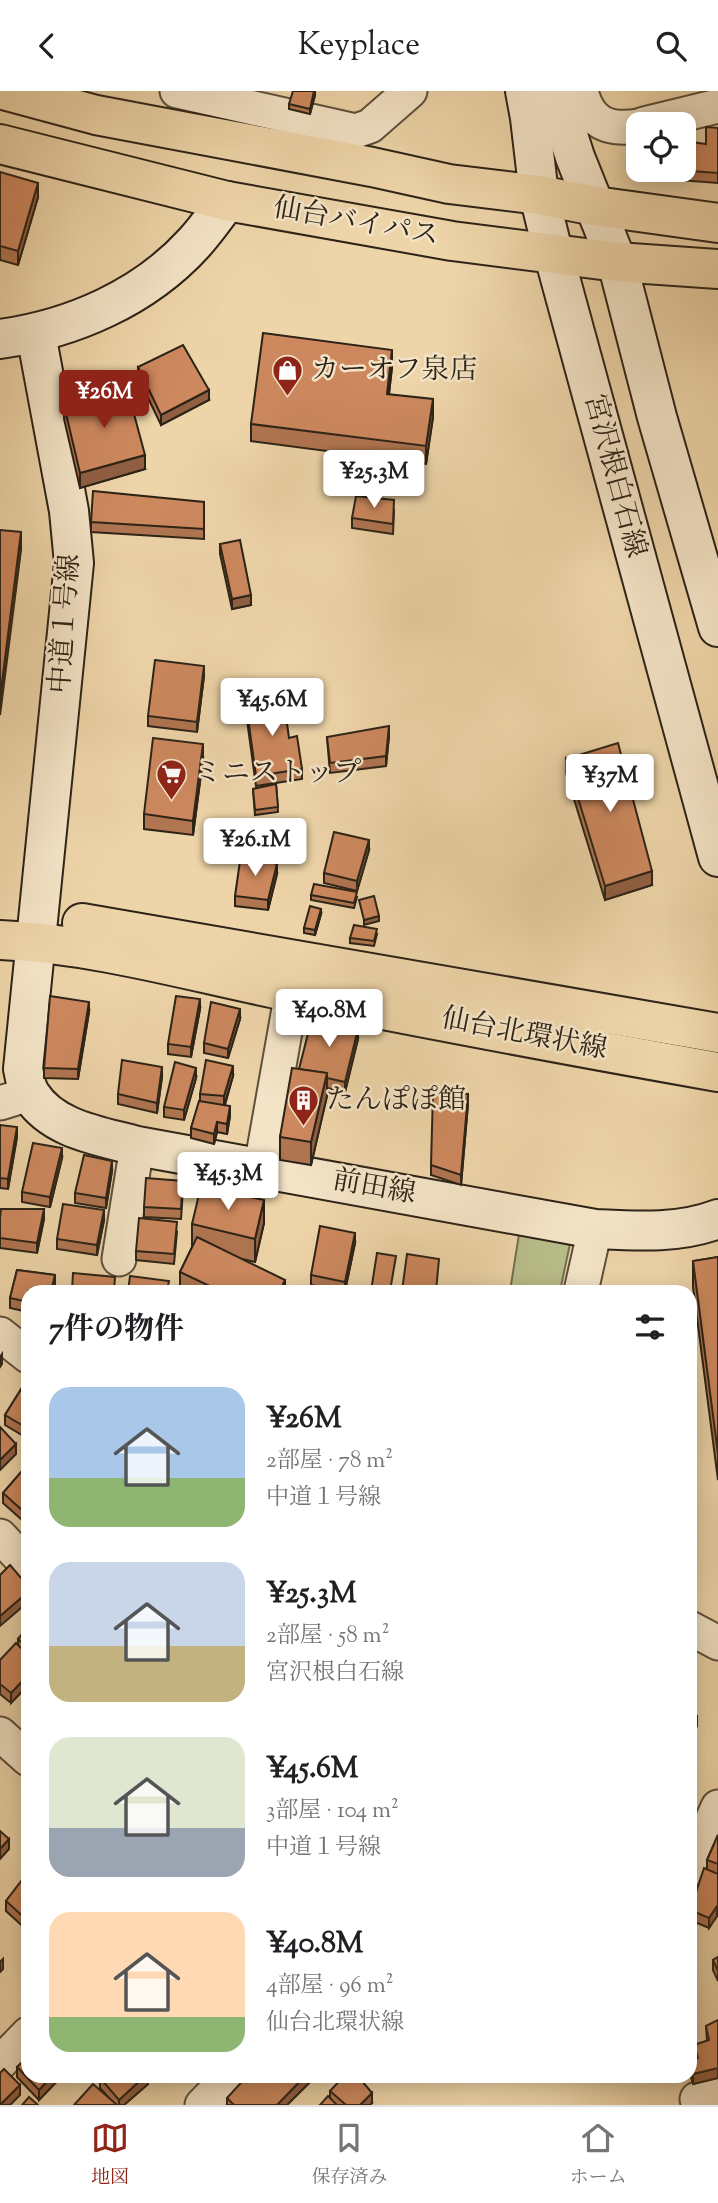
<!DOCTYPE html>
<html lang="ja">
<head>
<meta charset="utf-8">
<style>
	:root { --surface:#fff; --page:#f2f2f2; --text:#202124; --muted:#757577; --line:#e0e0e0; --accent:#8f2418 }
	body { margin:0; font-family:"Sorts Mill Goudy","Noto Serif JP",serif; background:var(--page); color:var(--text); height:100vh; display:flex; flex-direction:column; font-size:26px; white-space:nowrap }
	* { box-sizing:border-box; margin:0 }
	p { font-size:23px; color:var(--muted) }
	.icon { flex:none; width:38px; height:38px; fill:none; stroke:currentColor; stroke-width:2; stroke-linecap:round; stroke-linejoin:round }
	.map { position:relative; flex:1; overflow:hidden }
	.drawer { position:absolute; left:21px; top:1194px; width:676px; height:798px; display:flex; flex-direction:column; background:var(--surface); border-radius:21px; box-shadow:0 4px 18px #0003 }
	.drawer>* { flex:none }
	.tools { position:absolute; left:626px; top:21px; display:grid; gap:14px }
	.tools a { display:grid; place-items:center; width:70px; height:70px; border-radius:14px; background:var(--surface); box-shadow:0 4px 18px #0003; font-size:35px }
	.price { position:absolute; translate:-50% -60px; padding:0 16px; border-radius:7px; background:#fff; color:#222; font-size:23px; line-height:46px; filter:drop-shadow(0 2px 4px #0008) }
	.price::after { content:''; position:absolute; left:50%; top:42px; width:21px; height:16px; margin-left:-10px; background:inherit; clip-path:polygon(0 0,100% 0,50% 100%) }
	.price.active { background:var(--accent); color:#fff }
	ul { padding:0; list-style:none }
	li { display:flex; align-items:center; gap:21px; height:175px; padding:0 28px }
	li span { display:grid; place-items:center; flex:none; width:196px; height:140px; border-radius:21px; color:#555 }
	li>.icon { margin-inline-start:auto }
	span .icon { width:84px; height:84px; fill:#fffc; stroke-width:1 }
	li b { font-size:30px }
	h2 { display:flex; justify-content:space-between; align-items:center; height:84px; padding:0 28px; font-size:30px }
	header { display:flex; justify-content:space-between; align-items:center; height:91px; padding:0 28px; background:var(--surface); font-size:32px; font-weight:600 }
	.tab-bar { display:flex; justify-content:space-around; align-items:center; height:98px; border-top:2px solid var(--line); background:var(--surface); font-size:19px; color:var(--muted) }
	.tab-bar a { display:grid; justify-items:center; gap:4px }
	.tab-bar .active { color:var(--accent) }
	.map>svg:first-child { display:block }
	.green { fill:#b8bd89; stroke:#727050; stroke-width:2 }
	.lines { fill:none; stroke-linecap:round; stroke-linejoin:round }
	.street-casing { stroke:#5c503c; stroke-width:37 }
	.secondary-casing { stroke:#2c2317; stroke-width:42 }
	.primary-casing { stroke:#2c2317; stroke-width:42 }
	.highway-casing { stroke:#2c2317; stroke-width:42 }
	.street { stroke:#f4e4c7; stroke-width:33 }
	.secondary { stroke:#f4e4c7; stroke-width:38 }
	.primary { stroke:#eed5a9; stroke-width:38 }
	.highway { stroke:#eed5a9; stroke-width:38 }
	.wall { fill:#b07551; stroke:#2c2317; stroke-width:2 }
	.shaded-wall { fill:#905f42; stroke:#2c2317; stroke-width:2 }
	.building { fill:#cd885e; stroke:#2c2317; stroke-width:2 }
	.labels { text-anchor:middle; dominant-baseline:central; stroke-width:5; stroke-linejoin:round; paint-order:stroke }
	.street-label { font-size:28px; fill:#2c2317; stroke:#f4e4c7 }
	.poi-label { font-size:28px; fill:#2c2317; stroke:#f4e4c7; text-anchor:start }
</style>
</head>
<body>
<header><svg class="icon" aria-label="back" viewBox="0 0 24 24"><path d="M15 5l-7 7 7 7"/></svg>Keyplace<svg class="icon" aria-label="search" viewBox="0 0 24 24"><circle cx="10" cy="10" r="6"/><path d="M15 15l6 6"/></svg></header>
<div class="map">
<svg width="718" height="2014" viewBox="0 0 718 2014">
	<rect width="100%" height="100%" fill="#eed5a9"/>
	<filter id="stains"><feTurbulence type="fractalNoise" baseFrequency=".00286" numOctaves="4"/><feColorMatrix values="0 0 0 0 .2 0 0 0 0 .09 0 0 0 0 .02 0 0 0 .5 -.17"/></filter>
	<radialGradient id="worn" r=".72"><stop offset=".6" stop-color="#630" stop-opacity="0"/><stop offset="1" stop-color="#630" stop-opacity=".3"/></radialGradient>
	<path class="green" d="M520 1137 571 1148 560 1200H510Z"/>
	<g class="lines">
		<defs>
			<g id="street">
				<path d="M177 0 356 40 370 35 410 0"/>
				<path d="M581 0C589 32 608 40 639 35"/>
				<path d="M644 33 718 15"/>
				<path d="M0 1012 29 1003"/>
				<path d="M261 1076 292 901"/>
				<path d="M119 1168 137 1055"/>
				<path d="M581 1200 595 1138"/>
				<path d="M0 1243 28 1265"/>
				<path d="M0 1445 28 1475"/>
				<path d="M690 1537 718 1552"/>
				<path d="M0 1643 28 1668"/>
				<path d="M690 1778 718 1716"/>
				<path d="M0 1972 28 1943"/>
				<path d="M697 2008 718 2002"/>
				<path d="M202 2014 231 1984"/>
			</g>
			<g id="secondary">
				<path d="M525 0 530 27 539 104 553 161 718 766"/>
				<path d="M554 0 575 66 617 171 657 326 718 536"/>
				<path d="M36 243 69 420 74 472 23 978C25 986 26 997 31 1004 53 1039 101 1045 137 1055L595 1138C636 1140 679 1143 718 1128"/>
				<path d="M0 248C72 238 144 207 194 152 206 139 216 124 227 110"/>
			</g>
			<g id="primary">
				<path d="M82 832 718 942"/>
				<path d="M0 849C98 853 195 882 291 901 433 929 576 956 718 981"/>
			</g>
			<g id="highway">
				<path d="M7 0 96 24 372 76 449 93 539 104 595 115 718 132"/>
				<path d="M0 53 227 110 452 150 617 171 718 178"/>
			</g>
		</defs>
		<use href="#street" class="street-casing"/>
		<use href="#secondary" class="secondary-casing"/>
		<use href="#primary" class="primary-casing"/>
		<use href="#highway" class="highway-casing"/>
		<use href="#street" class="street"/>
		<use href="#secondary" class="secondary"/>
		<use href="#primary" class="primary"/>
		<use href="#highway" class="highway"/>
	</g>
	<g class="wall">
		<path d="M315 4 310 23 289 18V13Z"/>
		<path d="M718 37V92L653 87 645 79H684Z"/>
		<path d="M0 81 38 106 18 174 0 169Z"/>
		<path d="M138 276 209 309 161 334 138 286Z"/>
		<path d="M392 276 389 303 433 326 426 373 251 350V333Z"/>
		<path d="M64 314 145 378 80 397 64 328Z"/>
		<path d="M204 411V448L91 441V431Z"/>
		<path d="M394 419 393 443 352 437V427Z"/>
		<path d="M220 453 251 514 232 518 220 463Z"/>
		<path d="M204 585 197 641 148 635V625Z"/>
		<path d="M246 612 289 647 302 678V688L256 695 246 622Z"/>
		<path d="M389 645 386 675 330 682 327 646Z"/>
		<path d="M203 668 193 744 144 738V723Z"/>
		<path d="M566 668 652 794 605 809 566 682Z"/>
		<path d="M276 693 278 721 255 724 253 698Z"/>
		<path d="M369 759 357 800 324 792V782Z"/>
		<path d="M277 783 268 819 235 815V805Z"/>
		<path d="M311 804 357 806 354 817 311 809Z"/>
		<path d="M321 823 315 844 304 842V837Z"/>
		<path d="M377 843 374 855 350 852V847Z"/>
		<path d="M200 918 191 966 168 963V953Z"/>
		<path d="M89 921 78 988 44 987V977Z"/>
		<path d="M240 928 228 967 204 962V952Z"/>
		<path d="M358 948 345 1001 327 997V1005L311 1074 280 1069V1046L299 978Z"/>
		<path d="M233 985 225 1014 230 1025 227 1043 217 1041 214 1053 191 1047V1037L200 1010V1003Z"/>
		<path d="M162 986 157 1022 118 1013V1003Z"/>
		<path d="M196 987 184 1029 164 1026V1016Z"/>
		<path d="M468 1013 461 1094 431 1084V1074Z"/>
		<path d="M0 1034 17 1046 8 1098 0 1097Z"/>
		<path d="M62 1067 50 1116 22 1111V1101Z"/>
		<path d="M112 1080 106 1117 75 1112V1102Z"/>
		<path d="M183 1099 181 1128 144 1126V1116Z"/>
		<path d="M0 1127 44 1128 37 1162 0 1157Z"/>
		<path d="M104 1129 97 1164 57 1158V1148Z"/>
		<path d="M264 1132 255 1171 242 1168 285 1200H180V1181L192 1156V1133Z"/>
		<path d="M177 1141 174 1173 136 1169V1160Z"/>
		<path d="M355 1152 345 1200 311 1194V1184Z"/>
		<path d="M718 1166V1389L693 1196V1170Z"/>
		<path d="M17 1179 55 1184V1194L54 1200H28V1221L10 1217V1207Z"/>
		<path d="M28 1287V1345L27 1347 5 1334V1324Z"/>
		<path d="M28 1373 22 1429 3 1412V1402Z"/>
		<path d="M28 1536V1594L11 1612 0 1603V1569L18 1554V1548Z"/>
		<path d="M718 1744V1825H717L709 1837 690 1829V1819L707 1779V1769Z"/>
		<path d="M28 1788V1840L6 1820V1810Z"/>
		<path d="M718 1866V1890L713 1879V1869Z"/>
		<path d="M718 1929V1987L693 1993 690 1983V1970L696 1968 694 1954 707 1950 706 1935Z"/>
		<path d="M17 1976 63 1984 39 2009 17 1986Z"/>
		<path d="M148 1984V1993L124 2014H74L111 2009 100 1997V1987Z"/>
		<path d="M309 1984V1992L287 2014H227V2007Z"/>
		<path d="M330 2000 372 2012 370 2014H320L330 2007Z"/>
	</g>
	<g class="shaded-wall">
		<path d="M315 0V4L310 23V18Z"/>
		<path d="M38 92V106L18 174V160Z"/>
		<path d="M392 259V276L387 320V303Z"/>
		<path d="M209 299V309L161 334V324Z"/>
		<path d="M433 308V326L426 373V355Z"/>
		<path d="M145 364V378L80 397V382Z"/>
		<path d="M21 441V459L0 624V607Z"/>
		<path d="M251 504V514L232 518V508Z"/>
		<path d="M204 575V585L197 641V631Z"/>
		<path d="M389 635V645L386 675V665Z"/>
		<path d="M203 653V668L193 744V730Z"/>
		<path d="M369 749V759L357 800V790Z"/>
		<path d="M277 773V783L268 819V809Z"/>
		<path d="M652 780V794L605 809V795Z"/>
		<path d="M321 818V823L315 844V839Z"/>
		<path d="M379 825V830L364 834V829Z"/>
		<path d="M200 908V918L191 966V956Z"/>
		<path d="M89 911V921L78 988V978Z"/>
		<path d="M240 918V928L228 967V958Z"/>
		<path d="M358 938V948L345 1001V991Z"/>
		<path d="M233 975V985L224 1015V1005Z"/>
		<path d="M162 976V986L157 1022V1012Z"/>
		<path d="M196 977V987L184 1029V1019Z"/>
		<path d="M327 982V1005L311 1074V1051Z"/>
		<path d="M468 1003V1013L461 1094V1084Z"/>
		<path d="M230 1015V1025L227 1043V1033Z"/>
		<path d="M217 1031V1041L214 1053V1043Z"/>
		<path d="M17 1036V1046L8 1098V1088Z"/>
		<path d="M62 1057V1067L50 1116V1106Z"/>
		<path d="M112 1070V1080L106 1117V1107Z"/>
		<path d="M264 1109V1132L255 1171V1148Z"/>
		<path d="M44 1118V1128L37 1162V1152Z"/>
		<path d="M104 1119V1129L97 1164V1154Z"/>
		<path d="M355 1142V1152L345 1200V1191Z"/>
		<path d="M55 1184V1194L54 1200H51Z"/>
		<path d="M285 1189V1200H280Z"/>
		<path d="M2 1263V1273L0 1276V1266Z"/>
		<path d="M16 1353V1363L0 1379V1369Z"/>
		<path d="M28 1413V1423L22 1429V1419Z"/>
		<path d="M28 1501V1511L0 1535V1525Z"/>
		<path d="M28 1584V1594L11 1612V1602Z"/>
		<path d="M697 1625V1635L690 1648V1638Z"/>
		<path d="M9 1748V1758L0 1768V1758Z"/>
		<path d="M717 1815V1825L709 1837V1827Z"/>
		<path d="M3 1868V1878L0 1881V1871Z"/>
		<path d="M718 1977V1987L693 1993V1983Z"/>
		<path d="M53 1984H63L39 2009V1999Z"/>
		<path d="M146 1984H148V1993L124 2014H119V2009Z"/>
		<path d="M306 1984H309V1992L287 2014H277Z"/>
		<path d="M20 1994V2004L10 2014H0Z"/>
		<path d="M372 2002V2012L370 2014H360Z"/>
	</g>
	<g class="building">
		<path d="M293 0H314L310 18 289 13Z"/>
		<path d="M706 36 718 37V82L676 79H684V50L706 53Z"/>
		<path d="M0 81 38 92 18 160 0 155Z"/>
		<path d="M263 242 392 259 387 303 433 308 426 355 251 333Z"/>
		<path d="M183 254 209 299 161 324 138 276Z"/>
		<path d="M127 297 145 364 80 382 64 314Z"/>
		<path d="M93 400 204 411V438L91 431Z"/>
		<path d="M356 405 394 409 393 433 352 427Z"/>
		<path d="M0 439 21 441 0 607Z"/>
		<path d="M240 449 251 504 232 508 220 453Z"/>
		<path d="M155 569 204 575 197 631 148 625Z"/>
		<path d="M283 604 289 647 297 645 302 678 256 685 246 612Z"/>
		<path d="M389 635 386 665 330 672 327 646Z"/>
		<path d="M153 647 203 653 193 730 144 723Z"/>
		<path d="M618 652 652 780 605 795 566 668Z"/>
		<path d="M276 693 278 716 255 719 253 698Z"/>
		<path d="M334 741 369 749 357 790 324 782Z"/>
		<path d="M241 763 277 773 268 809 235 805Z"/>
		<path d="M314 793 357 801 354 812 311 804Z"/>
		<path d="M374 805 379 825 364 829 359 809Z"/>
		<path d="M310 815 321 818 315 839 304 837Z"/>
		<path d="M354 834 377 838 374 850 350 847Z"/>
		<path d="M50 905 89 911 78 978 44 977Z"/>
		<path d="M176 905 200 908 191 956 168 953Z"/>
		<path d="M211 911 240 918 228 958 204 952Z"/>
		<path d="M312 927 358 938 345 991 327 987V982L299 978Z"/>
		<path d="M122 969 162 976 157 1012 118 1003Z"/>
		<path d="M206 969 233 975 224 1005 200 1003Z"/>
		<path d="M175 971 196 977 184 1019 164 1016Z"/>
		<path d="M292 977 327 982 311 1051 280 1046Z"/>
		<path d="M433 1001 468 1003 461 1084 431 1074Z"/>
		<path d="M199 1010 230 1015 227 1033 217 1031 214 1043 191 1037Z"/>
		<path d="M0 1034 17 1036 8 1088 0 1087Z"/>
		<path d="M33 1052 62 1057 50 1106 22 1101Z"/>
		<path d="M84 1064 112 1070 106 1107 75 1102Z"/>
		<path d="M146 1087 183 1090 181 1118 144 1116Z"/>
		<path d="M201 1095 264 1109 255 1148 192 1133Z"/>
		<path d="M63 1113 104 1119 97 1154 57 1148Z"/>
		<path d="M1 1118H44L37 1152 0 1147V1127Z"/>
		<path d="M139 1127 177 1131 174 1163 136 1160Z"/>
		<path d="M320 1135 355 1142 345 1191 311 1184Z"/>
		<path d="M197 1146 285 1189 280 1200H220L180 1181Z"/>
		<path d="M377 1162 396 1165 390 1200H371Z"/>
		<path d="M407 1163 439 1168 436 1200H402Z"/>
		<path d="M718 1166V1363L693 1170Z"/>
		<path d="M17 1179 55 1184 51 1200H28V1211L10 1207Z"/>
		<path d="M73 1182 115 1186 114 1200H72Z"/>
		<path d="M130 1185 169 1190 167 1200H128Z"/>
		<path d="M299 1197 314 1200H299Z"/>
		<path d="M28 1287V1336L27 1337 5 1324Z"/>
		<path d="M0 1336 16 1353 0 1369Z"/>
		<path d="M28 1373V1413L22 1419 3 1402Z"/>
		<path d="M10 1474 28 1495V1501L0 1525V1484Z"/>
		<path d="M28 1536V1557L18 1548Z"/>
		<path d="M16 1552 28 1564V1584L11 1602 0 1593V1569Z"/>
		<path d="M690 1621 697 1625 690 1638Z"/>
		<path d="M0 1740 9 1748 0 1758Z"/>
		<path d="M718 1744V1773L707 1769Z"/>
		<path d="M704 1777 718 1783V1815H717L709 1827 690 1819Z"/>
		<path d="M25 1785 28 1788V1830L6 1810Z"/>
		<path d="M718 1866V1880L713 1869Z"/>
		<path d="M718 1929V1977L693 1983 690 1970 698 1967 694 1954 709 1949 706 1935Z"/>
		<path d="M28 1965V1984H53L39 1999 17 1976Z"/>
		<path d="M4 1978 20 1994 0 2014V1982Z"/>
		<path d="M102 1984H146L119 2009 100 1987Z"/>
		<path d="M248 1984H306L277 2014H234L227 2007Z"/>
		<path d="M345 1984H357L372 2002 360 2014H346L330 2000Z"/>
		<path d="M93 1993 117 2014H74Z"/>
		<path d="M328 2005 337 2014H320Z"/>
		<path d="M29 2006 38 2014H22Z"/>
	</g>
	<defs>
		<symbol id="shop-pin" viewBox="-11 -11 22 30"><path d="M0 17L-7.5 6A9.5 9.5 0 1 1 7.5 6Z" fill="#8f2418" stroke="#f4e4c7"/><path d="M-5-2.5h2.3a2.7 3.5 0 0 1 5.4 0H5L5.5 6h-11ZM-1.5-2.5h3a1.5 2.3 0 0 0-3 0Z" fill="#fff"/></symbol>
		<symbol id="supermarket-pin" viewBox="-11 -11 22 30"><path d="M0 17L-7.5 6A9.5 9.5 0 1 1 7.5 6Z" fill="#8f2418" stroke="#f4e4c7"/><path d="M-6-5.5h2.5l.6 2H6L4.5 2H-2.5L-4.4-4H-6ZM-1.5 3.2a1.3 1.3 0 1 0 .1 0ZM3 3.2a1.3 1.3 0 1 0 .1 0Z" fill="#fff"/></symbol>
		<symbol id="building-pin" viewBox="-11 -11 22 30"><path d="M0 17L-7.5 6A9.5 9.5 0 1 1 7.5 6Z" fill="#8f2418" stroke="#f4e4c7"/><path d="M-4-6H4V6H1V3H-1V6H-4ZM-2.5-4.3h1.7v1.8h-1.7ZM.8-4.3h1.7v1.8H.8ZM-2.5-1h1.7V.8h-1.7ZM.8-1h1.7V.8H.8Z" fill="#fff"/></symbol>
	</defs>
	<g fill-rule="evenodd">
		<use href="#shop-pin" x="270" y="262" width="35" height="47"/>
		<use href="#supermarket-pin" x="154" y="666" width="35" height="47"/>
		<use href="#building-pin" x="286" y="992" width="35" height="47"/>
	</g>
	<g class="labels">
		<g class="street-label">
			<text transform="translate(356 132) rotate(10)">仙台バイパス</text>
			<text transform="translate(614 385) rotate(75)">宮沢根白石線</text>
			<text transform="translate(66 533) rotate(-86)">中道１号線</text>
			<text transform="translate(524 944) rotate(11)">仙台北環状線</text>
			<text transform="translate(374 1097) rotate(10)">前田線</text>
		</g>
		<g class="poi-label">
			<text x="311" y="280">カーオフ泉店</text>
			<text x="194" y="683">ミニストップ</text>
			<text x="326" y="1010">たんぽぽ館</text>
		</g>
	</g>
	<rect width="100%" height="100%" filter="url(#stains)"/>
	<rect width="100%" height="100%" fill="url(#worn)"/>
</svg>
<div class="tools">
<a><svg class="icon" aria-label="locate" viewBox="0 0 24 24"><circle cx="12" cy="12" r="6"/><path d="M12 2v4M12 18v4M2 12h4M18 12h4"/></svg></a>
</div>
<b class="price active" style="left:104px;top:339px">¥26M</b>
<b class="price" style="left:374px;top:419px">¥25.3M</b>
<b class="price" style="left:272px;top:647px">¥45.6M</b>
<b class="price" style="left:610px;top:723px">¥37M</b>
<b class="price" style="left:255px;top:787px">¥26.1M</b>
<b class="price" style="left:329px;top:958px">¥40.8M</b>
<b class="price" style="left:228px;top:1121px">¥45.3M</b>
<section class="drawer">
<h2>7件の物件<svg class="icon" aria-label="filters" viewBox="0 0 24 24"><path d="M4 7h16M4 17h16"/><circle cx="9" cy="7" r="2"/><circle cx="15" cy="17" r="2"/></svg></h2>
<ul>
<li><span style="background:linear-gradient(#a9c7e8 65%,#8fb573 0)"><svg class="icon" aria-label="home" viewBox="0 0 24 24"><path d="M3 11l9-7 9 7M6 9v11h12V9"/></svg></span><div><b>¥26M</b><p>2部屋 · 78 m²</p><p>中道１号線</p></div></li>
<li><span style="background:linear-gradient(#c9d6e8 60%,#c2b280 0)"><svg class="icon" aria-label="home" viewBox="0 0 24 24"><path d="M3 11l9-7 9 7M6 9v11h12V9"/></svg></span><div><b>¥25.3M</b><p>2部屋 · 58 m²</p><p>宮沢根白石線</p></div></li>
<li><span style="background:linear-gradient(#dfe7d0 65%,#9aa5b1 0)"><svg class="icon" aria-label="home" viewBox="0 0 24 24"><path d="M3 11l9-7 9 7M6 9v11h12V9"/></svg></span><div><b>¥45.6M</b><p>3部屋 · 104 m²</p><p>中道１号線</p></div></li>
<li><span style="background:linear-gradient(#ffd9b3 75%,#8fb573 0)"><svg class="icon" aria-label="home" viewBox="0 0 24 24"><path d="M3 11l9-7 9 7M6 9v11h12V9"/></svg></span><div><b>¥40.8M</b><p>4部屋 · 96 m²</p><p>仙台北環状線</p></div></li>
</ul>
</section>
</div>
<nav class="tab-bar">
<a class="active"><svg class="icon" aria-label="map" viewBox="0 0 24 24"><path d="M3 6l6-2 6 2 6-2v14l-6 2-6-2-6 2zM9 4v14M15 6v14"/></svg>地図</a>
<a><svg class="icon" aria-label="saved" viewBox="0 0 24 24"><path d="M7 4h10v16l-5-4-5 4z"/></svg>保存済み</a>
<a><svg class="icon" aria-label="home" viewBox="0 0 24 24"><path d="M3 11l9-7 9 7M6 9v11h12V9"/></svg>ホーム</a>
</nav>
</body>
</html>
